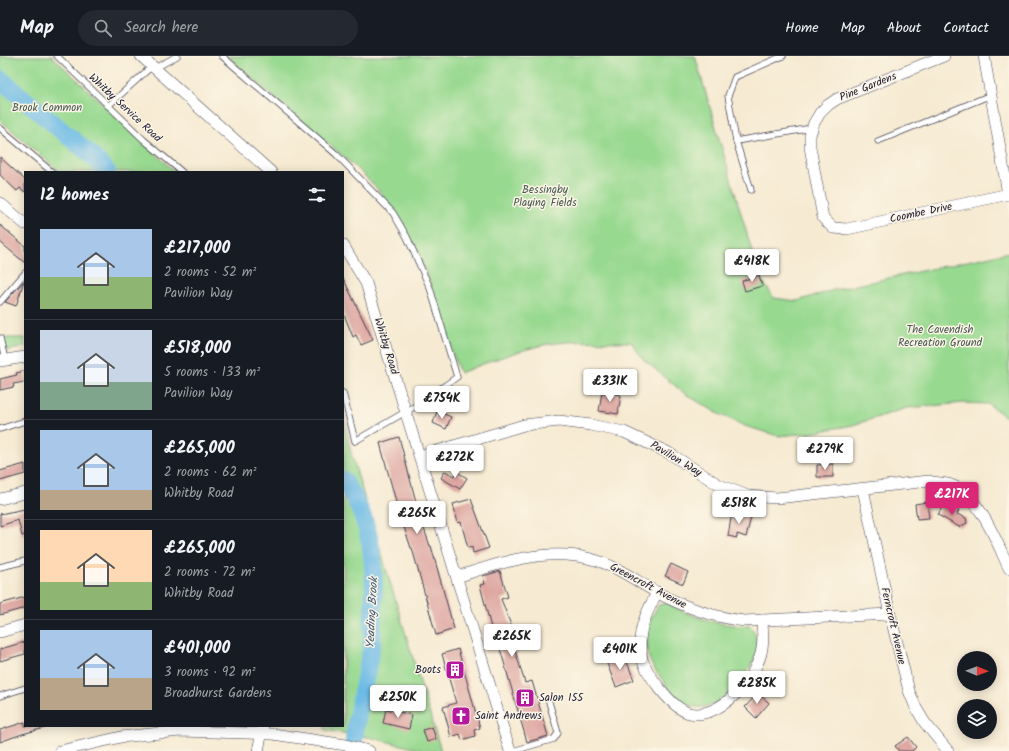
<!DOCTYPE html>
<html lang="en">
<head>
<meta charset="utf-8">
<style>
	:root { --surface:#171b24; --page:#242831; --text:#f1f3f6; --muted:#9ea1a6; --line:#363941; --accent:#db2777 }
	body { margin:0; font-family:Kalam,sans-serif; background:var(--page); color:var(--text); height:100vh; display:flex; flex-direction:column; font-size:15px; white-space:nowrap }
	* { box-sizing:border-box; margin:0 }
	p { font-size:13px; color:var(--muted) }
	.icon { flex:none; width:22px; height:22px; fill:none; stroke:currentColor; stroke-width:2; stroke-linecap:round; stroke-linejoin:round }
	.map { position:relative; flex:1; overflow:hidden }
	.panel { position:absolute; left:24px; top:115px; width:320px; height:556px; display:flex; flex-direction:column; background:var(--surface); border-radius:0px; box-shadow:0 2px 10px #0003 }
	.panel>* { flex:none }
	.needle { width:26px; rotate:91deg }
	.buttons { position:absolute; left:957px; top:595px; display:grid; gap:8px }
	.buttons a { display:grid; place-items:center; width:40px; height:40px; border-radius:50%; background:var(--surface); box-shadow:0 2px 10px #0003; font-size:20px }
	.price { position:absolute; translate:-50% -34px; padding:0 9px; border-radius:4px; background:#fff; color:#222; font-size:13px; line-height:26px; filter:drop-shadow(0 1px 2px #0008) }
	.price::after { content:''; position:absolute; left:50%; top:24px; width:12px; height:9px; margin-left:-6px; background:inherit; clip-path:polygon(0 0,100% 0,50% 100%) }
	.price.active { background:var(--accent); color:#fff }
	ul { padding:0; list-style:none }
	li { display:flex; align-items:center; gap:12px; height:100px; padding:0 16px }
	li+li { border-top:1px solid var(--line) }
	li span { display:grid; place-items:center; flex:none; width:112px; height:80px; border-radius:0px; color:#555 }
	li>.icon { margin-inline-start:auto }
	span .icon { width:48px; height:48px; fill:#fffc; stroke-width:1 }
	li b { font-size:17px }
	h2 { display:flex; justify-content:space-between; align-items:center; height:48px; padding:0 16px; font-size:17px }
	header { display:flex; align-items:center; gap:24px; box-sizing:border-box; height:56px; padding:0 20px; background:var(--surface); border-bottom:1px solid var(--line) }
	header strong { font-size:19px }
	nav { display:flex; gap:22px; margin-inline-start:auto; font-size:14px }
	.search { width:280px; height:36px; background:var(--page); display:flex; align-items:center; gap:10px; box-sizing:border-box; padding:0 14px; border-radius:22px; color:var(--muted); font-size:15px }
	.map>svg:first-child { display:block }
	.green { fill:#98d990; stroke:#5d7e66 }
	.lines { fill:none; stroke-linecap:round; stroke-linejoin:round }
	.river { stroke:#6bbae6; stroke-width:18 }
	.building { fill:#dea7a2 }
	.lane-casing { stroke:#424052; stroke-width:7 }
	.street-casing { stroke:#424052; stroke-width:12 }
	.lane { stroke:#fff; stroke-width:5.5 }
	.street { stroke:#fff; stroke-width:11 }
	.labels { text-anchor:middle; dominant-baseline:central; stroke-width:3; stroke-linejoin:round; paint-order:stroke }
	.street-label { font-size:11px; fill:#22223b; stroke:#fcf5e5 }
	.park-label { font-size:11px; fill:#455954; stroke:#fcf5e5 }
	.poi-label { font-size:11px; fill:#22223b; stroke:#fcf5e5; text-anchor:start }
	.water-label { font-size:12px; font-style:italic; fill:#3c5777; stroke:#fcf5e5 }
</style>
</head>
<body>
<header>
<strong>Map</strong>
<div class="search"><svg class="icon" aria-label="search" viewBox="0 0 24 24"><circle cx="10" cy="10" r="6"/><path d="M15 15l6 6"/></svg>Search here</div>
<nav><a>Home</a><a>Map</a><a>About</a><a>Contact</a></nav>
</header>
<div class="map">
<svg width="1009" height="695" viewBox="0 0 1009 695">
	<rect width="100%" height="100%" fill="#fcf5e5"/>
	<filter id="ink" filterUnits="userSpaceOnUse"><feTurbulence type="fractalNoise" baseFrequency=".025" numOctaves="2"/><feDisplacementMap in="SourceGraphic" scale="8" xChannelSelector="R" yChannelSelector="G"/><feConvolveMatrix kernelMatrix="1 2 1 2 8 2 1 2 1" color-interpolation-filters="sRGB"/></filter>
	<filter id="wash" filterUnits="userSpaceOnUse"><feTurbulence type="fractalNoise" baseFrequency=".012" numOctaves="4" result="noise"/><feDisplacementMap in="SourceGraphic" scale="16" xChannelSelector="R" yChannelSelector="G"/><feGaussianBlur stdDeviation="0.9" result="paint"/><feColorMatrix in="noise" values="0 0 0 0 0 0 0 0 0 0 0 0 0 0 0 0 0 1.4 0 .05"/><feComposite in="paint" operator="in"/></filter>
	<g filter="url(#wash)">
		<rect width="100%" height="100%" fill="#f6ead2"/>
		<g class="green">
			<path d="M0 0H52L175 116H60L0 64Z"/>
			<path d="M228 0H695L759 219 774 242 797 245 834 234 1009 196V363L988 348 964 347 907 352 853 369 810 377 778 380 745 370 717 357 684 337 643 303 631 286C604 286 575 284 548 288 518 294 488 306 460 317 439 264 429 206 396 157 376 126 345 102 317 78 287 53 257 27 228 0Z"/>
			<path d="M3 282H25V291L6 295Z"/>
			<path d="M343 359 351 397 441 695H425L373 682 325 674 324 670H343Z"/>
			<path d="M667 547C692 562 720 570 750 570 756 577 758 583 757 592 756 611 723 650 704 651 683 652 676 642 665 627 659 619 651 610 649 601 644 583 648 563 659 549Z"/>
		</g>
		<g class="lines">
			<g class="river">
				<path d="M0 23 91 99 107 116"/>
				<path d="M343 424C373 465 376 509 373 557 372 569 373 582 371 594 365 628 355 660 353 695"/>
			</g>
		</g>
		<g id="blocks">
			<g class="building">
				<path d="M0 101 25 124V136L20 132 17 135 0 119Z"/>
				<path d="M0 169 25 190V207L0 186Z"/>
				<path d="M759 219 762 230 745 235 742 225Z"/>
				<path d="M343 222 373 284 361 289 356 279 353 281 343 256Z"/>
				<path d="M24 225 16 250 5 246Z"/>
				<path d="M25 315V326L13 328 14 331 0 334V323L17 319 16 317Z"/>
				<path d="M602 336 621 339 618 358 599 355Z"/>
				<path d="M437 355 451 361 446 373 433 367Z"/>
				<path d="M399 381 420 461 430 490H431L454 573 436 579 412 492H411L398 453 380 387Z"/>
				<path d="M25 408V418L0 425V415Z"/>
				<path d="M833 408V421H817V409Z"/>
				<path d="M445 415 454 420 457 416 467 422 460 433 441 422Z"/>
				<path d="M471 443 489 492 473 497 472 491 468 492 461 466 458 467 453 448Z"/>
				<path d="M927 446 929 462 917 463 915 448Z"/>
				<path d="M944 447 959 454 957 458 966 462 967 467 959 471 938 459Z"/>
				<path d="M25 453V479L22 480 18 464 0 470V458Z"/>
				<path d="M732 456 751 461 746 481 737 478V482L728 480Z"/>
				<path d="M671 508 688 516 683 528 665 520Z"/>
				<path d="M500 515 508 541 501 543 514 577 510 578 525 627 532 625 548 680 527 686 497 582 494 583 480 529 485 528 483 520Z"/>
				<path d="M25 541V552L0 559V548Z"/>
				<path d="M25 586V598L0 605V593Z"/>
				<path d="M458 593 480 672 474 674 475 680 462 684 460 678 451 681 443 651 456 647 442 598Z"/>
				<path d="M617 601 618 604 625 601 634 624 616 631 606 605Z"/>
				<path d="M758 637 769 647 756 662 745 651Z"/>
				<path d="M386 653 412 659 409 673 383 667Z"/>
				<path d="M25 666V670H45V672L22 678 0 686V674Z"/>
				<path d="M432 671 436 683 427 686 423 674Z"/>
				<path d="M908 681 916 691 912 695H899L895 690Z"/>
			</g>
		</g>
	</g>
	<g filter="url(#ink)">
		<use href="#blocks" fill-opacity="0" stroke="#424052" stroke-width="1"/>
		<g class="lines">
			<defs>
				<g id="lane">
					<path d="M57 0 144 84 182 116"/>
					<path d="M222 0 336 98 393 157 407 181 430 232 457 321 414 351 355 385 343 337"/>
					<path d="M783 0 735 21 728 40 736 85 812 72"/>
					<path d="M108 50 151 11 159 10 177 0"/>
					<path d="M0 72 52 116"/>
					<path d="M736 85 751 134"/>
					<path d="M878 85 991 39"/>
					<path d="M0 246 25 217"/>
					<path d="M0 282 5 304"/>
					<path d="M0 373 25 365"/>
					<path d="M0 511 25 505"/>
					<path d="M0 640 25 632"/>
					<path d="M513 695 554 683 558 677 549 646"/>
				</g>
				<g id="street">
					<path d="M141 0 271 116"/>
					<path d="M944 0 837 43 828 49 820 57 814 67 810 79V91L823 162 833 172 847 173 1009 138"/>
					<path d="M984 0 1008 138"/>
					<path d="M0 147 25 168"/>
					<path d="M343 189 366 227 510 695"/>
					<path d="M0 305 25 301"/>
					<path d="M420 400 524 369 559 365 591 369 624 376 669 397 719 429 748 440 777 442 929 425C936 427 944 427 951 429 979 438 997 487 1009 512"/>
					<path d="M863 433 890 558 909 635 916 652 925 667 948 695"/>
					<path d="M0 443 25 437"/>
					<path d="M457 521C498 507 547 491 591 503 616 509 636 525 658 537 686 552 713 561 744 565L890 558"/>
					<path d="M657 536C651 549 643 562 641 576 640 582 639 594 641 600 646 618 672 652 689 657 720 665 759 619 762 592 764 583 762 573 762 564"/>
					<path d="M0 576 25 569"/>
					<path d="M60 695 121 681 180 675 273 678 346 689 369 695"/>
					<path d="M258 695 263 670"/>
				</g>
			</defs>
			<use href="#lane" class="lane-casing"/>
			<use href="#street" class="street-casing"/>
			<use href="#lane" class="lane"/>
			<use href="#street" class="street"/>
		</g>
	</g>
	<defs>
		<symbol id="building-square" viewBox="-11 -11 22 22"><rect x="-9" y="-9" width="18" height="18" rx="4" fill="#b5179e" stroke="#fcf5e5"/><path d="M-4-6H4V6H1V3H-1V6H-4ZM-2.5-4.3h1.7v1.8h-1.7ZM.8-4.3h1.7v1.8H.8ZM-2.5-1h1.7V.8h-1.7ZM.8-1h1.7V.8H.8Z" fill="#fff"/></symbol>
		<symbol id="church-square" viewBox="-11 -11 22 22"><rect x="-9" y="-9" width="18" height="18" rx="4" fill="#b5179e" stroke="#fcf5e5"/><path d="M-1.2-6h2.4v3.5h3.3v2.4h-3.3V6h-2.4V-.1h-3.3v-2.4h3.3Z" fill="#fff"/></symbol>
	</defs>
	<g fill-rule="evenodd">
		<use href="#building-square" x="444" y="603" width="22" height="22"/>
		<use href="#building-square" x="514" y="631" width="22" height="22"/>
		<use href="#church-square" x="450" y="649" width="22" height="22"/>
	</g>
	<g class="labels">
		<g class="street-label">
			<text transform="translate(868 31) rotate(-22)">Pine Gardens</text>
			<text transform="translate(125 52) rotate(43)">Whitby Service Road</text>
			<text transform="translate(921 157) rotate(-12)">Coombe Drive</text>
			<text transform="translate(386 290) rotate(73)">Whitby Road</text>
			<text transform="translate(676 403) rotate(31)">Pavilion Way</text>
			<text transform="translate(648 530) rotate(28)">Greencroft Avenue</text>
			<text transform="translate(893 570) rotate(77)">Ferncroft Avenue</text>
		</g>
		<g class="park-label">
			<text x="47" y="52">Brook Common</text>
			<text x="545" y="134">Bessingby<tspan x="545" dy="13">Playing Fields</tspan></text>
			<text x="940" y="274">The Cavendish<tspan x="940" dy="13">Recreation Ground</tspan></text>
		</g>
		<g class="poi-label">
			<text x="441" y="614" text-anchor="end">Boots</text>
			<text x="539" y="642">Salon 155</text>
			<text x="475" y="660">Saint Andrews</text>
		</g>
		<g class="water-label">
			<text transform="translate(372 557) rotate(-87)">Yeading Brook</text>
		</g>
	</g>
</svg>
<div class="buttons">
<a><svg class="needle" viewBox="-14 -14 28 28"><path d="M0-13l5 13h-10z" fill="#e53935"/><path d="M0 13l5-13h-10z" fill="#9ea1a6"/></svg></a>
<a><svg class="icon" aria-label="layers" viewBox="0 0 24 24"><path d="M12 4l9 5-9 5-9-5zM3 14l9 5 9-5"/></svg></a>
</div>
<b class="price" style="left:752px;top:227px">£418K</b>
<b class="price" style="left:610px;top:347px">£331K</b>
<b class="price" style="left:442px;top:364px">£754K</b>
<b class="price" style="left:825px;top:415px">£279K</b>
<b class="price" style="left:455px;top:423px">£272K</b>
<b class="price active" style="left:952px;top:460px">£217K</b>
<b class="price" style="left:739px;top:469px">£518K</b>
<b class="price" style="left:417px;top:479px">£265K</b>
<b class="price" style="left:512px;top:602px">£265K</b>
<b class="price" style="left:620px;top:615px">£401K</b>
<b class="price" style="left:757px;top:649px">£285K</b>
<b class="price" style="left:398px;top:663px">£250K</b>
<section class="panel">
<h2>12 homes<svg class="icon" aria-label="filters" viewBox="0 0 24 24"><path d="M4 7h16M4 17h16"/><circle cx="9" cy="7" r="2"/><circle cx="15" cy="17" r="2"/></svg></h2>
<ul>
<li><span style="background:linear-gradient(#a9c7e8 60%,#8fb573 0)"><svg class="icon" aria-label="home" viewBox="0 0 24 24"><path d="M3 11l9-7 9 7M6 9v11h12V9"/></svg></span><div><b>£217,000</b><p>2 rooms · 52 m²</p><p>Pavilion Way</p></div></li>
<li><span style="background:linear-gradient(#c9d6e8 65%,#7fa58c 0)"><svg class="icon" aria-label="home" viewBox="0 0 24 24"><path d="M3 11l9-7 9 7M6 9v11h12V9"/></svg></span><div><b>£518,000</b><p>5 rooms · 133 m²</p><p>Pavilion Way</p></div></li>
<li><span style="background:linear-gradient(#a9c7e8 75%,#b9a48a 0)"><svg class="icon" aria-label="home" viewBox="0 0 24 24"><path d="M3 11l9-7 9 7M6 9v11h12V9"/></svg></span><div><b>£265,000</b><p>2 rooms · 62 m²</p><p>Whitby Road</p></div></li>
<li><span style="background:linear-gradient(#ffd9b3 65%,#8fb573 0)"><svg class="icon" aria-label="home" viewBox="0 0 24 24"><path d="M3 11l9-7 9 7M6 9v11h12V9"/></svg></span><div><b>£265,000</b><p>2 rooms · 72 m²</p><p>Whitby Road</p></div></li>
<li><span style="background:linear-gradient(#a9c7e8 60%,#b9a48a 0)"><svg class="icon" aria-label="home" viewBox="0 0 24 24"><path d="M3 11l9-7 9 7M6 9v11h12V9"/></svg></span><div><b>£401,000</b><p>3 rooms · 92 m²</p><p>Broadhurst Gardens</p></div></li>
</ul>
</section>
</div>
</body>
</html>
